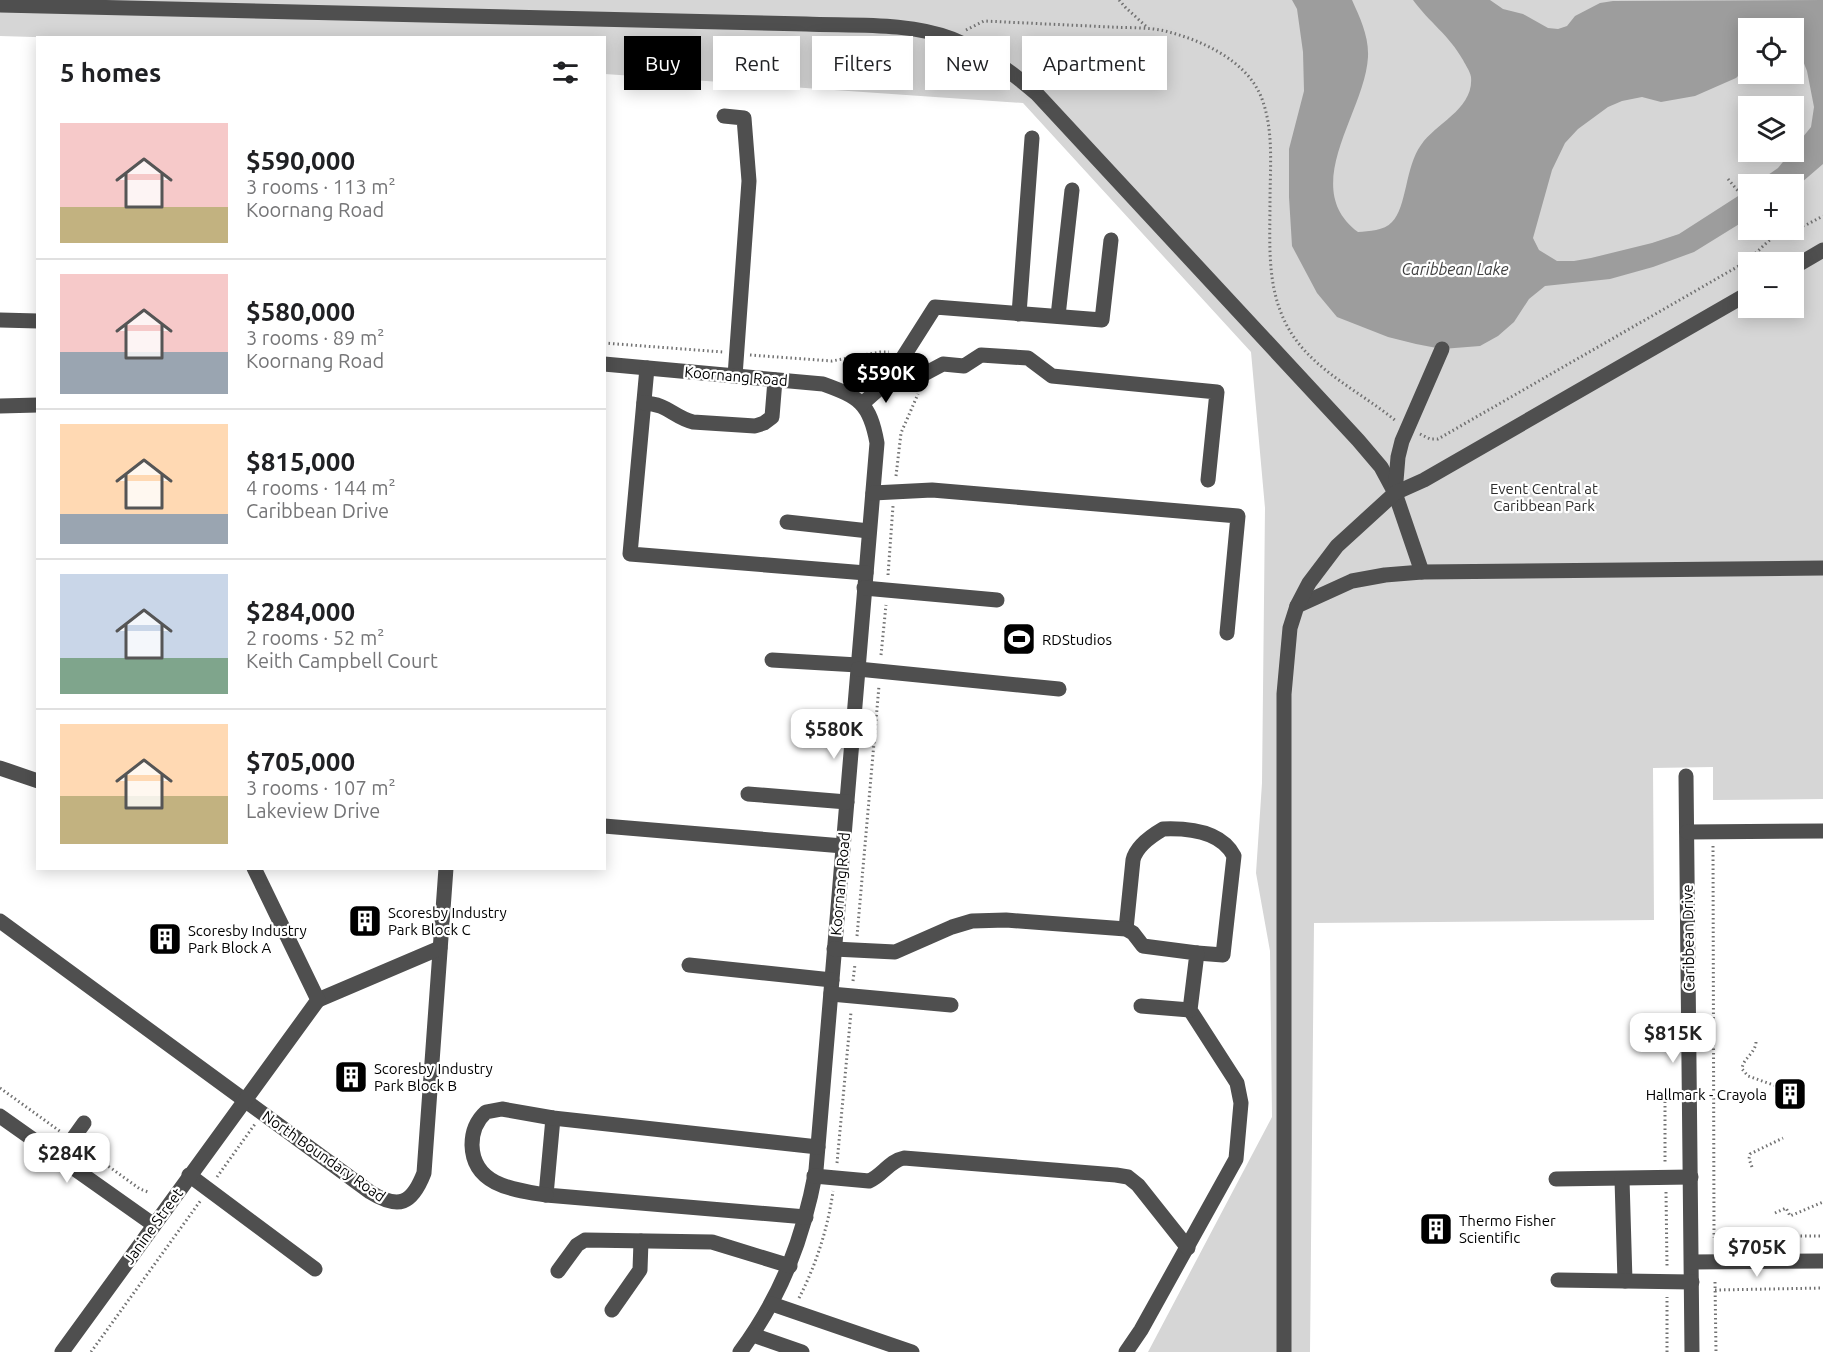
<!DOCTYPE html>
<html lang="en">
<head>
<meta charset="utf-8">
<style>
	:root { --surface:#fff; --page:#f6f6f6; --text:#202124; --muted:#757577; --line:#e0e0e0; --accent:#000 }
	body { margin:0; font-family:Ubuntu,sans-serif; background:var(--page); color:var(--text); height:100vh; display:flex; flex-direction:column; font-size:22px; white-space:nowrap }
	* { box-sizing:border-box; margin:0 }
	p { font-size:20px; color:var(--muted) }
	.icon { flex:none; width:33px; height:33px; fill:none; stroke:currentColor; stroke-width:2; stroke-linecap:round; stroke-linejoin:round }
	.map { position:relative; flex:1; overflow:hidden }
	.details { position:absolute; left:36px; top:36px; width:570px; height:834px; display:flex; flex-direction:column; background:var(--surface); border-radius:0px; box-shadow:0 3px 15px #0003 }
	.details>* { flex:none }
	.top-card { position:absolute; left:624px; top:36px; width:570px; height:54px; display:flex; gap:12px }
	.buttons { position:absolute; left:1738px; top:18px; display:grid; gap:12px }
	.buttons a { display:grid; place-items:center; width:66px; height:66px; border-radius:0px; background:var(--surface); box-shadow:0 3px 15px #0003; font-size:30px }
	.price { position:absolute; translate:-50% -51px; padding:0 14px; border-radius:12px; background:#fff; color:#222; font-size:20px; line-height:39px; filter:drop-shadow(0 2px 3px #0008) }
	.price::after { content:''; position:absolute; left:50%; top:36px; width:18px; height:14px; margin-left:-9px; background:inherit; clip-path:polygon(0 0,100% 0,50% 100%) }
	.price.selected { background:var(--accent); color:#fff }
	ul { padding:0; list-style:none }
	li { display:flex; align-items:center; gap:18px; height:150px; padding:0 24px }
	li+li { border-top:2px solid var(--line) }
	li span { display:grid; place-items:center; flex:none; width:168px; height:120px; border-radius:0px; color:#555 }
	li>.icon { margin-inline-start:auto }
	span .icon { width:72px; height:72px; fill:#fffc; stroke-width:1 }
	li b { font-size:26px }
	h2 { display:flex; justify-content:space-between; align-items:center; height:72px; padding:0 24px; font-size:26px }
	.tag { padding:0 21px; border-radius:0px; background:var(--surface); box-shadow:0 3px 15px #0003; font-size:21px; line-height:54px }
	.tag.selected { background:var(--accent); color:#fff }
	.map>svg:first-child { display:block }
	.green { fill:#d6d6d6; fill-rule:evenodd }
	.water { fill:#9d9d9d }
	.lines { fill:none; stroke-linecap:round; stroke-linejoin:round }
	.path { stroke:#717171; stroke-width:3; stroke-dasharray:1.5 3; stroke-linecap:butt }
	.minor { stroke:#4f4f4f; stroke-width:15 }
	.labels { text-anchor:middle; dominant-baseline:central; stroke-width:4.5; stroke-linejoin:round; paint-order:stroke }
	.street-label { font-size:15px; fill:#000; stroke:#fff }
	.park-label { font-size:15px; fill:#2d2d2d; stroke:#fff }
	.poi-label { font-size:15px; fill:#000; stroke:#fff; text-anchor:start }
	.water-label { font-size:16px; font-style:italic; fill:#3e3e3e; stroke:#fff }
</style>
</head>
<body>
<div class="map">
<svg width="1823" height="1352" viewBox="0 0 1823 1352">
	<rect width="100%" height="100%" fill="#fff"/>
	<path class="green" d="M0 0H1823V799L1713 800V767L1653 768 1654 920 1314 923 1310 1352H1148L1272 1117 1270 951 1256 873 1262 783 1265 508 1251 352 1023 103 605 74 604 38H67L0 36ZM1749 28H1794V74H1749ZM1749 106H1794V152H1749ZM1749 184H1794V230H1749ZM1749 262H1794V308H1749Z"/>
	<path class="water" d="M1292 0H1352C1360 18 1369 36 1368 57 1365 113 1298 187 1358 232 1369 231 1384 231 1392 222 1407 207 1405 167 1421 145 1436 123 1474 109 1471 77 1470 71 1466 66 1463 60 1449 35 1429 22 1413 0H1490L1503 9 1523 14 1548 28 1558 29 1567 26 1575 16 1600 3 1613 1 1823 0V164L1794 189V184H1755L1778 168 1791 152H1794V148L1811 127 1814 107 1807 71 1801 56 1794 47V28H1749V65L1736 78 1695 96 1661 102 1642 97 1622 101 1608 107 1578 129 1565 143 1552 170 1533 238 1539 250 1557 261H1574L1591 258 1652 243 1679 234 1749 189V218L1694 252 1653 267 1610 279 1545 286 1529 299 1514 322 1498 336 1480 346 1442 349 1416 344 1388 337 1337 317 1317 293 1292 246 1289 197V149L1304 91 1303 52 1297 9Z"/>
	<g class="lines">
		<g class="path">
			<path d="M1119 0 1126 8 1148 28"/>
			<path d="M966 30 984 21C1026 23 1068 25 1111 27 1128 28 1148 27 1165 31 1202 40 1248 61 1262 99 1274 131 1270 168 1270 202 1270 246 1266 291 1290 331 1314 371 1361 392 1396 421"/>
			<path d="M1728 179 1749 204"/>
			<path d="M1794 228 1806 225 1823 216"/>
			<path d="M1771 230 1775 235"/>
			<path d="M604 343 723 352"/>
			<path d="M750 355 832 361 880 352H889"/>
			<path d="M1420 434 1430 439H1438L1744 263C1759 252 1769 237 1786 230"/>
			<path d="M896 476 901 433 918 394"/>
			<path d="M888 575 893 506"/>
			<path d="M881 655 886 605"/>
			<path d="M1713 846 1714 1238"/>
			<path d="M857 936 879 686"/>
			<path d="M853 981 855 964"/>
			<path d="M1756 1042C1755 1054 1743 1058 1742 1069L1748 1076 1776 1086"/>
			<path d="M0 1088 61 1132"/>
			<path d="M1665 1088V1164"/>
			<path d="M83 1148 140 1189 148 1192 149 1194"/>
			<path d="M837 1163 851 1012"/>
			<path d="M1752 1167 1749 1159 1750 1154 1783 1138"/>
			<path d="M217 1177 255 1124"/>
			<path d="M1666 1192 1667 1266"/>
			<path d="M1775 1213 1786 1208 1790 1216 1823 1202"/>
			<path d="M1715 1236H1823"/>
			<path d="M1715 1282 1716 1352"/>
			<path d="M1715 1290 1823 1288"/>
			<path d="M799 1298C816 1265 828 1228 833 1191"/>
			<path d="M91 1352 201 1200"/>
			<path d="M1667 1352V1297"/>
		</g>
		<g class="minor">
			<path d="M0 5 806 24C852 26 910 22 952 39 985 52 1011 71 1037 94L1358 440 1381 467 1395 493 1422 572"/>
			<path d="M724 116 744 118 749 181 735 376"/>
			<path d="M1794 267 1823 250"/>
			<path d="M1019 314 1032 138"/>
			<path d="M1058 316 1072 190"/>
			<path d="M0 320 38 321"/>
			<path d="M604 364 823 384C859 397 870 403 877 443L816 1170C803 1239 782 1295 740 1352"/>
			<path d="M647 368 630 554 866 573"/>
			<path d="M888 381H911L943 364 964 366 981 355 1028 358 1052 376 1217 392 1208 480"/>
			<path d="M644 403C668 404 673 417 693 422L755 426 764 423 772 417 775 380"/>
			<path d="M862 404 888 381 935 307 1102 320 1111 240"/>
			<path d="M0 406 38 405"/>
			<path d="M873 493 932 490 1238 516 1227 633"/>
			<path d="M1395 493 1398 457 1402 441 1442 349"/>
			<path d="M787 522 869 531"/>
			<path d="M864 588 997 600"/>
			<path d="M1297 606 1352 581 1385 575 1422 572 1823 568"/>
			<path d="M772 660 858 665"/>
			<path d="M858 669 1059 689"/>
			<path d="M0 768 38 781"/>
			<path d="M1686 776 1692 1352"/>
			<path d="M748 794 847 802"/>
			<path d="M604 826 843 846"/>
			<path d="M1687 832 1823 831"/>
			<path d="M0 921 370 1192C399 1210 412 1204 424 1173L446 868"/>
			<path d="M1126 929 1133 860C1136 847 1151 836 1163 829 1189 828 1221 831 1234 856L1223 955 1197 953"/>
			<path d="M834 949 895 952 952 927 972 921 1006 920 1126 929 1133 933 1143 946 1197 953 1190 1010 1237 1083 1241 1103 1236 1159 1141 1330 1126 1352"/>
			<path d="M689 965 832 980"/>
			<path d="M831 994 951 1005"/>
			<path d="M318 1000 440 948"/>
			<path d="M1141 1006 1190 1010"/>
			<path d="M0 1116 154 1225"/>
			<path d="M553 1118 546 1195 806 1217"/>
			<path d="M59 1158 84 1123"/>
			<path d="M189 1175 315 1269"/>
			<path d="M814 1176 869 1181C883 1175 889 1161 904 1158L1116 1175 1128 1177 1138 1185 1188 1248"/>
			<path d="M1556 1179 1691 1177"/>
			<path d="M1622 1179 1625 1281"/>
			<path d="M546 1195C515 1190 473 1186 472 1145 472 1131 476 1121 486 1112L502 1109 553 1118 818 1147"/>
			<path d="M1692 1262 1823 1261"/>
			<path d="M558 1271 577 1245 585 1240 712 1242 790 1266"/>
			<path d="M1558 1280 1692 1282"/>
			<path d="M772 1304 912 1352"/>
			<path d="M612 1310 640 1270 641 1241"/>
			<path d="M753 1335 802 1352"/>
			<path d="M62 1352 318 1000 254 868"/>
			<path d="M1284 1352V694L1290 628 1297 606 1309 583 1337 546 1395 493 1424 480 1749 293"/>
		</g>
	</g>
	<defs>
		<symbol id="stadium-square" viewBox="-11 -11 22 22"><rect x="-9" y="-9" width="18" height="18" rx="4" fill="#000" stroke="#fff"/><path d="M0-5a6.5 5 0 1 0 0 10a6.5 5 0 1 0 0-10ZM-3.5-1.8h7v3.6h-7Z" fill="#fff"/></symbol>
		<symbol id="building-square" viewBox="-11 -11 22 22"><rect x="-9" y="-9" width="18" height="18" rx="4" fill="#000" stroke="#fff"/><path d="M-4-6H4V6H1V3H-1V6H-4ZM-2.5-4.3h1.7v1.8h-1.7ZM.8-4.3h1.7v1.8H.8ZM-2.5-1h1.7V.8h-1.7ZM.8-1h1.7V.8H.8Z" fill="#fff"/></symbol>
	</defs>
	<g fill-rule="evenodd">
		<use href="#stadium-square" x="1000" y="620" width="38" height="38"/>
		<use href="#building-square" x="346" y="902" width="38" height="38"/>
		<use href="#building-square" x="146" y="920" width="38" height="38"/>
		<use href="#building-square" x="332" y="1058" width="38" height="38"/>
		<use href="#building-square" x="1771" y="1075" width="38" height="38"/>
		<use href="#building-square" x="1417" y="1210" width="38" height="38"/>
	</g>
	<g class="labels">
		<g class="street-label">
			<text transform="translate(736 376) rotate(5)">Koornang Road</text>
			<text transform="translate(840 884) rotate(-85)">Koornang Road</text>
			<text transform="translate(1688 938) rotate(-91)">Caribbean Drive</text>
			<text transform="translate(324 1156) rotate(35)">North Boundary Road</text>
			<text transform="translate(153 1226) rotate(-54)">Janine Street</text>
		</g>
		<g class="park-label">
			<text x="1544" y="488">Event Central at<tspan x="1544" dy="17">Caribbean Park</tspan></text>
		</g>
		<g class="poi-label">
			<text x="1042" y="639">RDStudios</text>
			<text x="388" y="912">Scoresby Industry<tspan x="388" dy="17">Park Block C</tspan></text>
			<text x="188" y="930">Scoresby Industry<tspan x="188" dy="17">Park Block A</tspan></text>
			<text x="374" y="1068">Scoresby Industry<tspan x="374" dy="17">Park Block B</tspan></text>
			<text x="1767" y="1094" text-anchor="end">Hallmark - Crayola</text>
			<text x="1459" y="1220">Thermo Fisher<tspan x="1459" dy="17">Scientific</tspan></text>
		</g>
		<g class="water-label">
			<text x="1455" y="269">Caribbean Lake</text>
		</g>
	</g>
</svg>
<div class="buttons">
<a><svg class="icon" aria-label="locate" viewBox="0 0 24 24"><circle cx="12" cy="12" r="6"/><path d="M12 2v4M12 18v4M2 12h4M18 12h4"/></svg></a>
<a><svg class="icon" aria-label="layers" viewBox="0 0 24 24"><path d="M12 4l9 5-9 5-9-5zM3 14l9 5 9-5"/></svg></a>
<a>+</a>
<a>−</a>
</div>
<b class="price selected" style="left:886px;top:404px">$590K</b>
<b class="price" style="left:834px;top:760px">$580K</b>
<b class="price" style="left:1673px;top:1064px">$815K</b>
<b class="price" style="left:67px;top:1184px">$284K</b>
<b class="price" style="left:1757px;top:1278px">$705K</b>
<div class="top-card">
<a class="tag selected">Buy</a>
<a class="tag">Rent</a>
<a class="tag">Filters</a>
<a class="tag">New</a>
<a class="tag">Apartment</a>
</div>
<section class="details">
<h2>5 homes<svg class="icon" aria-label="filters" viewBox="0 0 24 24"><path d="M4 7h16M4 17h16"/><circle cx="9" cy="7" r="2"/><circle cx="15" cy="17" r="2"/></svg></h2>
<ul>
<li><span style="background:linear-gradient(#f6c9c9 70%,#c2b280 0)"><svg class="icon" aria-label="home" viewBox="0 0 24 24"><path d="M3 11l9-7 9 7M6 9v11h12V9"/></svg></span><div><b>$590,000</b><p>3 rooms · 113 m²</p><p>Koornang Road</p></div></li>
<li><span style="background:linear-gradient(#f6c9c9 65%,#9aa5b1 0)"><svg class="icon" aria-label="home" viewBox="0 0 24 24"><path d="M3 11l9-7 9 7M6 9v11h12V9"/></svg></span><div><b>$580,000</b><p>3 rooms · 89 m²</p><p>Koornang Road</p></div></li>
<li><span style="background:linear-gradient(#ffd9b3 75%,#9aa5b1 0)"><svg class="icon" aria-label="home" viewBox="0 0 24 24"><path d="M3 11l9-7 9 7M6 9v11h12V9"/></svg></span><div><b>$815,000</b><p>4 rooms · 144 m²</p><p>Caribbean Drive</p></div></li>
<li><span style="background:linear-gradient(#c9d6e8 70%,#7fa58c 0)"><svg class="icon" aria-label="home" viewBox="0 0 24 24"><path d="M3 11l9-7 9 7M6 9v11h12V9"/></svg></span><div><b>$284,000</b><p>2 rooms · 52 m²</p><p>Keith Campbell Court</p></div></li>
<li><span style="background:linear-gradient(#ffd9b3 60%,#c2b280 0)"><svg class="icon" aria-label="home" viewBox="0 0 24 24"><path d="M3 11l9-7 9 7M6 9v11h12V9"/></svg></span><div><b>$705,000</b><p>3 rooms · 107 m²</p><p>Lakeview Drive</p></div></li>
</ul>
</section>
</div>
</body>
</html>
